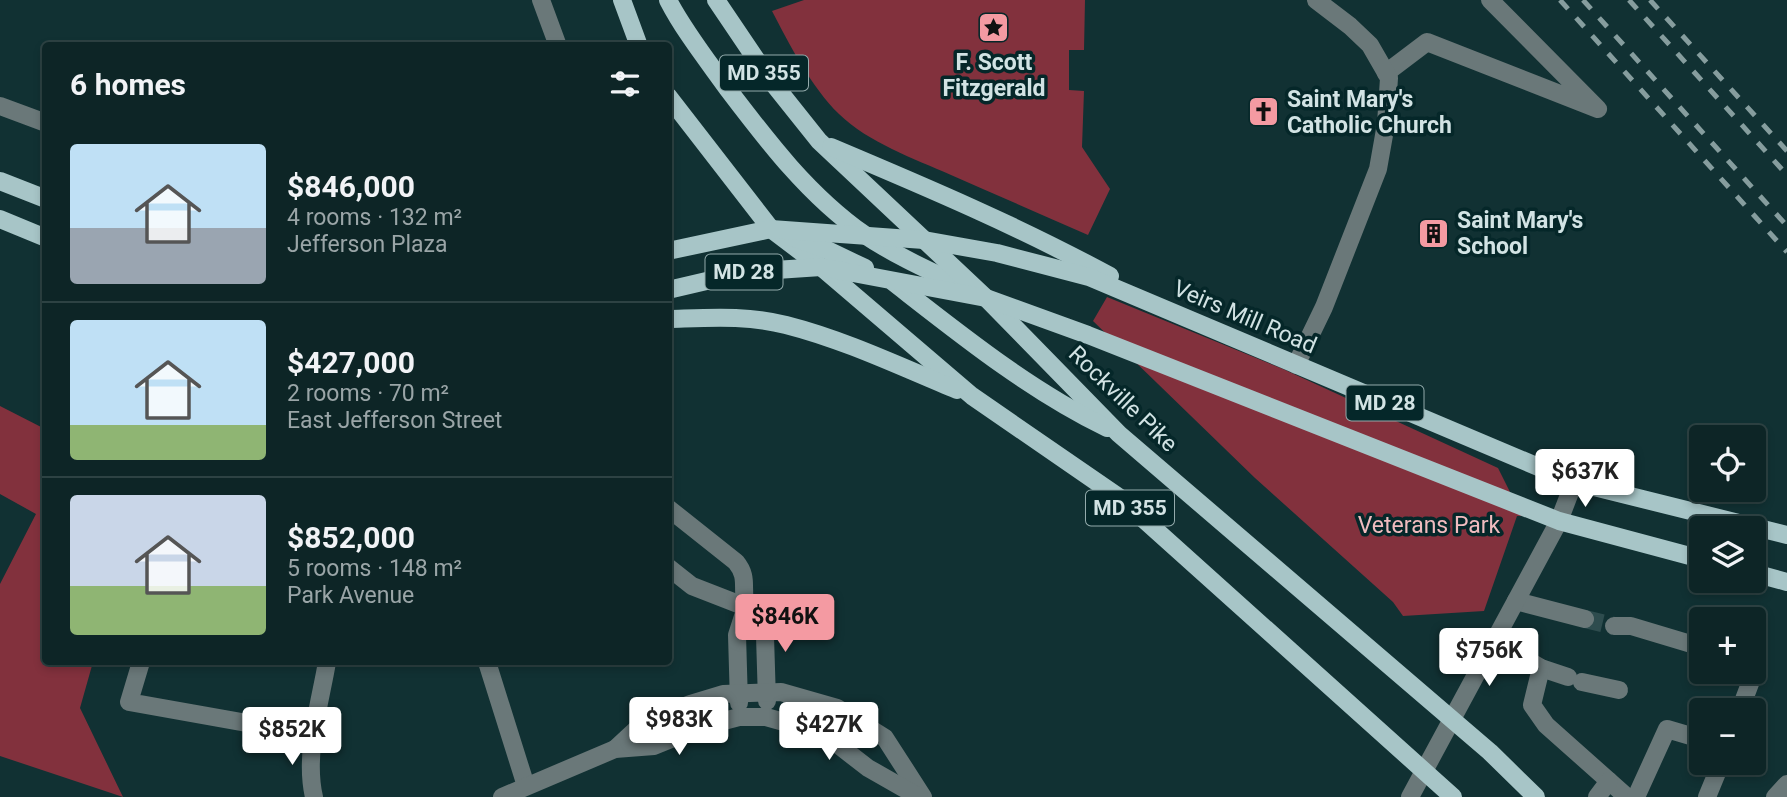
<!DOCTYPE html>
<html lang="en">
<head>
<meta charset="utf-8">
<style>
	:root { --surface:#0d2526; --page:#1b3132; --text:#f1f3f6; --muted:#9aa5a7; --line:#2d4243; --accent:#f49aa2 }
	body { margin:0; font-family:Roboto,sans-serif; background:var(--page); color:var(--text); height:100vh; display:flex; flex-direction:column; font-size:26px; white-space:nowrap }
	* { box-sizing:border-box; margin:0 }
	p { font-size:23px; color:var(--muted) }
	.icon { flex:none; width:38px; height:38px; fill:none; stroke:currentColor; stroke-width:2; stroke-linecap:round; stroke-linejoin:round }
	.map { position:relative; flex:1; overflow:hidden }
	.sheet { position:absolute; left:42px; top:42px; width:630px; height:623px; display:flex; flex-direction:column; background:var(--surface); border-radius:7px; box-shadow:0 4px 10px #0003,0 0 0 2px var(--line) }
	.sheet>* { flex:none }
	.controls { position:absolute; left:1689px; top:425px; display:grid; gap:14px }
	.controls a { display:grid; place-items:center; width:77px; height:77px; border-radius:7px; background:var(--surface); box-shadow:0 4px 10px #0003,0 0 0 2px var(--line); font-size:35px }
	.price { position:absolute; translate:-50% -60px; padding:0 16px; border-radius:7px; background:#fff; color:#222; font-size:23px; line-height:46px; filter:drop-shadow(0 2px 4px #0008) }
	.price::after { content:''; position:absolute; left:50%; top:42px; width:21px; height:16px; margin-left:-10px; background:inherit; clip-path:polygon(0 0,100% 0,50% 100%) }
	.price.selected { background:var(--accent); color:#111 }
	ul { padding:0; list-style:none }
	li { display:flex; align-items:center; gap:21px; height:175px; padding:0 28px }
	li+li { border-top:2px solid var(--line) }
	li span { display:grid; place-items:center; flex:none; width:196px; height:140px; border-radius:7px; color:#555 }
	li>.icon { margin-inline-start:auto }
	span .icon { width:84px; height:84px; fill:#fffc; stroke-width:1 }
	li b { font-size:30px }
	h2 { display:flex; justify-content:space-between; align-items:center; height:84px; padding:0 28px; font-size:30px }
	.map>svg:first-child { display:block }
	.green { fill:#82313d }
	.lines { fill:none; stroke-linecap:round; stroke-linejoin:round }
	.minor-tunnel { stroke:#2e4c4e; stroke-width:18; stroke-dasharray:18 9; stroke-linecap:butt }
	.minor { stroke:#6a7879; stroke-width:18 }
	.major { stroke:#a7c5c7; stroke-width:18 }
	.rail { stroke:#869d9e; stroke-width:5; stroke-dasharray:12 12; stroke-linecap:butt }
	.labels { text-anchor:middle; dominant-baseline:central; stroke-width:7; stroke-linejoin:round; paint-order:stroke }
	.shield { fill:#052729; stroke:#94abac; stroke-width:2 }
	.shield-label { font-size:21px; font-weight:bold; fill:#d2e3e4 }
	.poi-label { font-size:23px; font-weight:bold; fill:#d2e3e4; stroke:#052729; text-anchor:start }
	.street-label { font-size:23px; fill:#d2e3e4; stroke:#052729 }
	.park-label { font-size:23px; fill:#f0bcbf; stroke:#052729 }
</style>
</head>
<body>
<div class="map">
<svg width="1787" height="797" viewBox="0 0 1787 797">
	<rect width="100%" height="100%" fill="#113133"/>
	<g class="green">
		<path d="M804 0H1085L1084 50H1069V90L1084 91 1082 147 1110 189 1088 235C1042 215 997 195 951 175 913 158 869 143 839 114 812 88 789 44 772 11Z"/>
		<path d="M1107 297 1283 369 1498 468 1522 516H1517L1484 611 1403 616 1393 602 1255 478 1093 321Z"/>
		<path d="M0 406 45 429 46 662H93L80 708 123 797 0 756V584L36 514 0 494Z"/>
	</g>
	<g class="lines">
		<path class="minor-tunnel" d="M1585 619 1614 626"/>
		<g class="minor">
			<path d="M541 0 558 46"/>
			<path d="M1386 73 1427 42 1598 109 1490 0"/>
			<path d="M0 106 46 123"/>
			<path d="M1296 365 1324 307 1378 169 1386 124 1389 78 1370 45 1350 26 1316 0"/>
			<path d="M668 508 736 562C749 578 741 587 746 607"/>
			<path d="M668 567 692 586 746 607 765 636 767 701"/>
			<path d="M1516 601 1585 619"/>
			<path d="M1614 626H1631L1701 647"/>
			<path d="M1494 640 1541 668 1568 677"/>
			<path d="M141 662 129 702 314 735"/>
			<path d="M487 662 526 786"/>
			<path d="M1541 668 1532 705 1546 725 1627 797"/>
			<path d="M1582 682 1619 690"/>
			<path d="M739 703 737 635 746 607"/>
			<path d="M1740 710 1757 665 1754 664"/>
			<path d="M615 749 643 723 690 704 723 694 781 692 837 708 885 738 923 797"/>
			<path d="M314 797C304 754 320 704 327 662"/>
			<path d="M502 797 615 749 654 746 701 727 739 717H766L823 733 868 768 919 797"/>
			<path d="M1410 797 1559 521 1574 482"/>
			<path d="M1597 797 1609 781"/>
			<path d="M1636 797 1667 729 1701 739"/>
			<path d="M1707 797 1721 763"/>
			<path d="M1775 797 1787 784"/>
		</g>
		<g class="major">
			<path d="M622 0 639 46"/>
			<path d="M668 0C684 31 707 60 727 88 768 142 809 196 865 235 896 256 930 271 964 287"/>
			<path d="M716 0 768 77 819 141 986 298 1119 434 1490 752 1536 797"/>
			<path d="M668 96 771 229 821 267 972 396 1120 498 1453 797"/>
			<path d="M831 147C926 187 1020 227 1110 276"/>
			<path d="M0 181 46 199"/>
			<path d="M0 219 46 238"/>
			<path d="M791 237 823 248 865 268"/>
			<path d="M668 251 771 229 924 240 997 253 1089 277 1574 482 1787 535"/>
			<path d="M893 282C961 335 1029 390 1107 428"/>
			<path d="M668 290 745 272 821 267 986 298 1088 335 1559 521 1701 559"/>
			<path d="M668 319C708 318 748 315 786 325 845 340 901 367 957 390"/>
			<path d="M1754 573 1787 582"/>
		</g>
		<g class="rail">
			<path d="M1560 0 1787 252"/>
			<path d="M1583 0 1787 226"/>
			<path d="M1629 0 1787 175"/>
			<path d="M1650 0 1787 151"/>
		</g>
	</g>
	<defs>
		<symbol id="sight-square" viewBox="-11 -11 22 22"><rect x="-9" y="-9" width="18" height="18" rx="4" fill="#f49aa2" stroke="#052729"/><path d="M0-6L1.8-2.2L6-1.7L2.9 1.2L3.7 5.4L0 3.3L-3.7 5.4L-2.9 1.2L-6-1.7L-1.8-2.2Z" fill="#111"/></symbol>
		<symbol id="church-square" viewBox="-11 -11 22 22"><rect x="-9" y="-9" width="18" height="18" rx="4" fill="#f49aa2" stroke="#052729"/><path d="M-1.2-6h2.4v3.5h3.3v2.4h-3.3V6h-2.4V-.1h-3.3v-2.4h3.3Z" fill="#111"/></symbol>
		<symbol id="building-square" viewBox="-11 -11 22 22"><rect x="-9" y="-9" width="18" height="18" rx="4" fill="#f49aa2" stroke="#052729"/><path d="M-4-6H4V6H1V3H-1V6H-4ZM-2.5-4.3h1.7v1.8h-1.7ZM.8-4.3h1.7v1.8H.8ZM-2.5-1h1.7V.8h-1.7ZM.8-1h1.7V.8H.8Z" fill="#111"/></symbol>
	</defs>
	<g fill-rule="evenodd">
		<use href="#sight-square" x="976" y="10" width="35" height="35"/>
		<use href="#church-square" x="1246" y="94" width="35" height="35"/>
		<use href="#building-square" x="1416" y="216" width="35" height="35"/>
	</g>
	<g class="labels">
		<g class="shield">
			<rect x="720" y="55.5" width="88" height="35" rx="5"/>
			<rect x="705.5" y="254.5" width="77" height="35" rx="5"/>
			<rect x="1346.5" y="385.5" width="77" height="35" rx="5"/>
			<rect x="1086" y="490.5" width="88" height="35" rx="5"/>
		</g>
		<g class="shield-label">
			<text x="764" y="73">MD 355</text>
			<text x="744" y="272">MD 28</text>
			<text x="1385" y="403">MD 28</text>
			<text x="1130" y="508">MD 355</text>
		</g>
		<g class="poi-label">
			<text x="994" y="62" text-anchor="middle">F. Scott<tspan x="994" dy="26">Fitzgerald</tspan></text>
			<text x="1287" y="99">Saint Mary's<tspan x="1287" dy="26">Catholic Church</tspan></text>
			<text x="1457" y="220">Saint Mary's<tspan x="1457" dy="26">School</tspan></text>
		</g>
		<g class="street-label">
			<text transform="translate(1245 317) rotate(23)">Veirs Mill Road</text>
			<text transform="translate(1123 399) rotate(44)">Rockville Pike</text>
		</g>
		<g class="park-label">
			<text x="1429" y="525">Veterans Park</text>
		</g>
	</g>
</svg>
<div class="controls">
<a><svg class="icon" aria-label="locate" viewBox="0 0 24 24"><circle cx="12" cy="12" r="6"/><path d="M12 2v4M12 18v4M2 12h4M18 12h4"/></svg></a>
<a><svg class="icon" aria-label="layers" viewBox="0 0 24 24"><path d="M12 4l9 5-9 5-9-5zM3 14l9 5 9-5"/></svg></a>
<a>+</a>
<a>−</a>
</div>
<b class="price" style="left:1585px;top:509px">$637K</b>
<b class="price selected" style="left:785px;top:654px">$846K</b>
<b class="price" style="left:1489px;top:688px">$756K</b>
<b class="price" style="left:679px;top:757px">$983K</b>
<b class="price" style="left:829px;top:762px">$427K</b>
<b class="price" style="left:292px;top:767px">$852K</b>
<section class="sheet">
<h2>6 homes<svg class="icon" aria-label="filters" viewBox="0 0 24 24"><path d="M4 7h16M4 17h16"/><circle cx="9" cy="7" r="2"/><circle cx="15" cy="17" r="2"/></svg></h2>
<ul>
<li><span style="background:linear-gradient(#bfe0f5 60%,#9aa5b1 0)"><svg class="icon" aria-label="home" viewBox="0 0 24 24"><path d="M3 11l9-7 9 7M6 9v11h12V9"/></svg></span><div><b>$846,000</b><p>4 rooms · 132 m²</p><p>Jefferson Plaza</p></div></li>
<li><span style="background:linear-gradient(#bfe0f5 75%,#8fb573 0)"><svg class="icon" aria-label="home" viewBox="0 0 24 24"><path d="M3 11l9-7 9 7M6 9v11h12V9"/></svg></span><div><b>$427,000</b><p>2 rooms · 70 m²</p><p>East Jefferson Street</p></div></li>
<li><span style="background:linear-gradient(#c9d6e8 65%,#8fb573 0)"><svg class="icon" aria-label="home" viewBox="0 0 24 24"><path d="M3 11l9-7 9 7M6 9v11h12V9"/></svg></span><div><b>$852,000</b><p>5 rooms · 148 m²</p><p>Park Avenue</p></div></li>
</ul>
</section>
</div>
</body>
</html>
